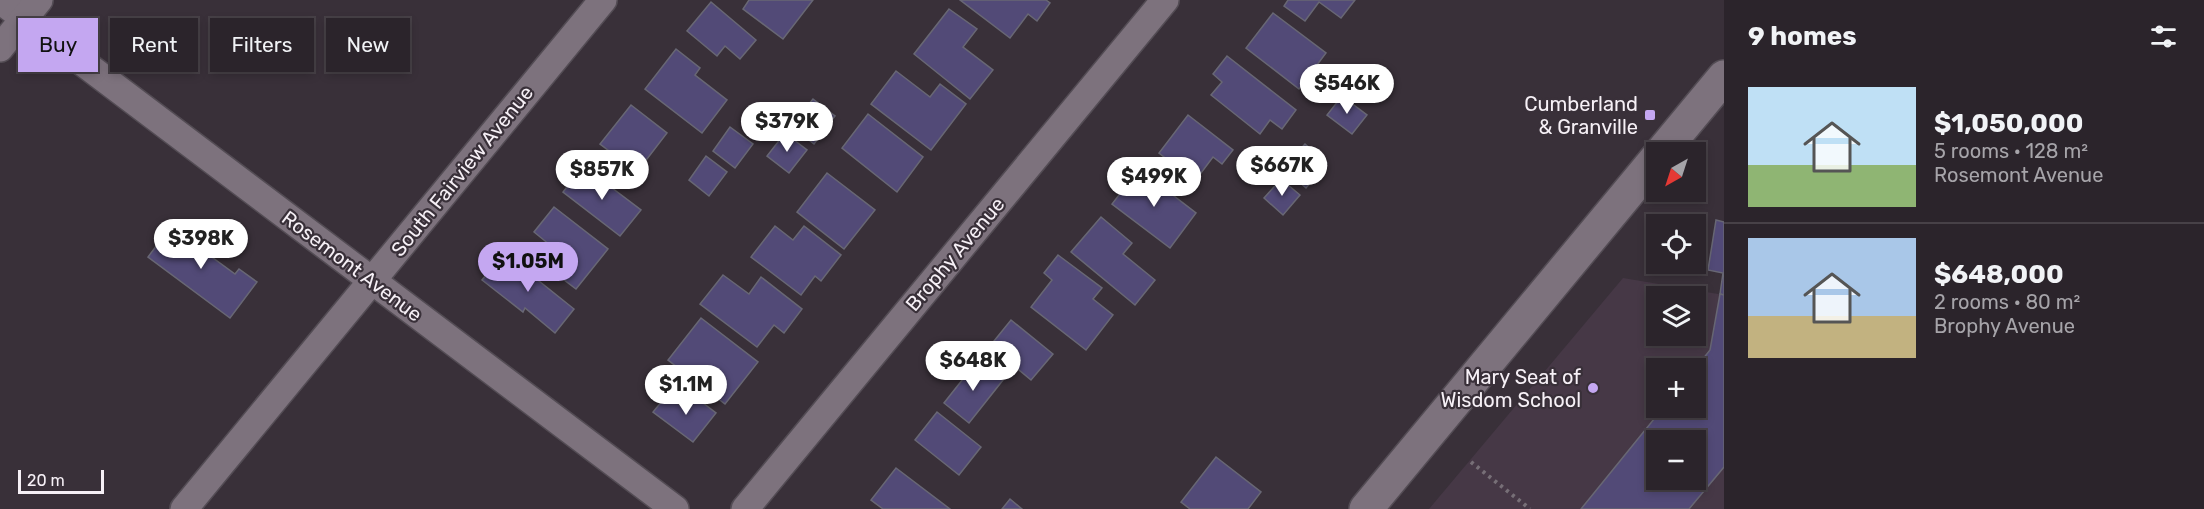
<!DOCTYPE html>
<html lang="en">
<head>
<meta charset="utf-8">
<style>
	:root { --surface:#2b242b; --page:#332c33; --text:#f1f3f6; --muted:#a6a4a9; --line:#474147; --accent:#c4a7f1 }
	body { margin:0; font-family:Rubik,sans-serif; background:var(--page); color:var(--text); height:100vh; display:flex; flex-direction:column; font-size:22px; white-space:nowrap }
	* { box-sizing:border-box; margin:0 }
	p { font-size:20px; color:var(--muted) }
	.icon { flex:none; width:33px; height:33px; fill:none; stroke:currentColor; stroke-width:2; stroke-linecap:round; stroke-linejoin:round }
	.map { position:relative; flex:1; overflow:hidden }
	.drawer { display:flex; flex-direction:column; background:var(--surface); width:480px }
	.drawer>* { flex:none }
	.guide { position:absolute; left:18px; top:18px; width:570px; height:54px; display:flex; gap:12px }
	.needle { width:39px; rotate:219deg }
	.tools { position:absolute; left:1646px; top:142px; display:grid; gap:12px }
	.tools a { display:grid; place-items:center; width:60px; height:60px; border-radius:0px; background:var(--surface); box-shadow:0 3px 9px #0003,0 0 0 2px var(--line); font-size:30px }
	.scale { position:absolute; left:18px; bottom:15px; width:86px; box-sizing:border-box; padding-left:6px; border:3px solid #f6f0f6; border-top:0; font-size:16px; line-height:21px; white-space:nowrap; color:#f6f0f6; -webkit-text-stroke:4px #393039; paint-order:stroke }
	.price { position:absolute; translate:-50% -51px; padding:0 14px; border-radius:21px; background:#fff; color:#222; font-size:20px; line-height:39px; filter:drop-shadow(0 2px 3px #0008) }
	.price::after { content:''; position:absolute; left:50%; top:36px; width:18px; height:14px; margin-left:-9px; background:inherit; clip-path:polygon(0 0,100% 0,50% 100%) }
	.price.active { background:var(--accent); color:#111 }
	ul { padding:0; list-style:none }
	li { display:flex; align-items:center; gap:18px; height:150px; padding:0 24px }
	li+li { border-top:2px solid var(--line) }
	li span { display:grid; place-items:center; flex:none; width:168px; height:120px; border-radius:0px; color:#555 }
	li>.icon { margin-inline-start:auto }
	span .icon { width:72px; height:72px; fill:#fffc; stroke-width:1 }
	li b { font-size:26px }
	h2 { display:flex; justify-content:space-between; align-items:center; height:72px; padding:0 24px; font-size:26px }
	.tag { padding:0 21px; border-radius:0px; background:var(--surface); box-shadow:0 3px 9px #0003,0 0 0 2px var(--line); font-size:21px; line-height:54px }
	.tag.active { background:var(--accent); color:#111 }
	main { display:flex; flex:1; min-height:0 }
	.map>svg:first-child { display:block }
	.built { fill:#463846; fill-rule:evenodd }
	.building { fill:#524a77; stroke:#686774; stroke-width:1.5; fill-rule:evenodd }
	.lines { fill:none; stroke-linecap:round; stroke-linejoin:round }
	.minor-casing { stroke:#534c54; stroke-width:30 }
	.tertiary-casing { stroke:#534c54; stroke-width:36 }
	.path { stroke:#776f77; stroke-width:4; stroke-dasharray:3 4.5; stroke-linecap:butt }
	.minor { stroke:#7d727d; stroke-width:27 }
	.tertiary { stroke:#7d727d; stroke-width:33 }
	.poi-dot { fill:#c4a7f1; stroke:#393039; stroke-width:2 }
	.labels { text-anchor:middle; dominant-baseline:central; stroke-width:4.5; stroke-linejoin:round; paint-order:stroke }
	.poi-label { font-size:20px; fill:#f6f0f6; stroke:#393039; text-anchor:end }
	.street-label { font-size:20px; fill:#f6f0f6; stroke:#393039 }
</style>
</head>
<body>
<main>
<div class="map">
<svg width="1724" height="509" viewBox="0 0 1724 509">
	<rect width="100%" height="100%" fill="#393039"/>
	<path class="built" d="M1623 278 1724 295V509H1429ZM1656 297H1695V336H1656ZM1656 369H1695V408H1656ZM1656 441H1695V480H1656Z"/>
	<g class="building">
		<path d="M749 0H813L783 39 743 9Z"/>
		<path d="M960 0H1046L1050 3 1037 21 1028 14 1010 38Z"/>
		<path d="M1288 0H1355L1341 18 1319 2 1305 21 1284 6Z"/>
		<path d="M711 2 756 40 740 59 725 46 717 56 687 31Z"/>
		<path d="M949 9 977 29 963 47 993 70 970 99 914 54Z"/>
		<path d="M1273 13 1326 53 1299 89 1246 48Z"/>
		<path d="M676 49 700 68 695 75 727 100 702 133 645 89Z"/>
		<path d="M1227 56 1296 110 1282 129 1270 120 1260 134 1211 95 1222 82 1213 74Z"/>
		<path d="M896 71 930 97 940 84 966 104 931 150 871 104Z"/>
		<path d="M1342 96 1367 115 1352 134 1327 115Z"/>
		<path d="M813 99 835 116 814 144 791 126Z"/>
		<path d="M631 105 667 133 637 172 600 144Z"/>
		<path d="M868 114 923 157 897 192 842 148Z"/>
		<path d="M1188 115 1233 150 1222 164 1213 157 1195 181 1159 153Z"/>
		<path d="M730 127 753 144 735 168 713 151Z"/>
		<path d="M785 133 807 150 789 173 767 156Z"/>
		<path d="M1305 144 1327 163 1306 188 1283 168Z"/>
		<path d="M706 156 727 172 709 196 689 180Z"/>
		<path d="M583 166 641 210 620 236 563 192Z"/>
		<path d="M1139 169 1196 213 1170 248 1112 204Z"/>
		<path d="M827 173 875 210 844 249 797 212Z"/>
		<path d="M1281 179 1300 195 1283 215 1264 198Z"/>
		<path d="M554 207 608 249 576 289 538 260 550 245 534 232Z"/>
		<path d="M1101 217 1132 243 1123 254 1155 280 1135 305 1071 252Z"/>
		<path d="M1716 220 1724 222V295L1720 294 1723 273 1708 270Z"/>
		<path d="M175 221 202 241 198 247 235 274 239 269 257 282 230 318 148 257Z"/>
		<path d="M775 226 793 240 804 226 841 255 821 281 815 276 801 295 751 257Z"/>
		<path d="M504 253 574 309 555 333 525 308 523 312 482 280Z"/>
		<path d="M1058 255 1102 288 1093 299 1113 315 1086 350 1031 307 1052 280 1044 273Z"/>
		<path d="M723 275 749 294 761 277 802 309 784 333 774 325 757 347 700 304Z"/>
		<path d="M1720 294 1724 295V467L1689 509H1581L1663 408H1695V369L1710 350ZM1656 441H1695V480H1656Z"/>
		<path d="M701 318 758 362 725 404 668 360Z"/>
		<path d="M1011 320 1053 354 1031 380 990 346Z"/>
		<path d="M978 360 1003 380 969 423 944 403Z"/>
		<path d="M690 393 716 413 693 442 653 412 667 395 681 406Z"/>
		<path d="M937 412 981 447 959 475 915 440Z"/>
		<path d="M1216 457 1261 492 1248 509H1190L1181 502Z"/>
		<path d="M896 468 950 509H883L871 500Z"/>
		<path d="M1010 499 1022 509H1002Z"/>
	</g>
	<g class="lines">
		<defs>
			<g id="minor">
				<path d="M0 0 675 509"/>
				<path d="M0 48 39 0"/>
				<path d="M184 509 603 0"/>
				<path d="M745 509 1165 0"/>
			</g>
			<g id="tertiary">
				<path d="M1661 153 1724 77"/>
				<path d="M1366 509 1656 159"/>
			</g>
		</defs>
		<use href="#minor" class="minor-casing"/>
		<use href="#tertiary" class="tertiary-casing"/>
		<path class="path" d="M1471 462 1530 509"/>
		<use href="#minor" class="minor"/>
		<use href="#tertiary" class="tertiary"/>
	</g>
	<g class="poi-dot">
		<rect x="1644" y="109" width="12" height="12" rx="3"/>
		<circle cx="1593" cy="388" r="6"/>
	</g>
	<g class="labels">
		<g class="poi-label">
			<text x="1638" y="104">Cumberland<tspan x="1638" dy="23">&amp; Granville</tspan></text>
			<text x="1581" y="377">Mary Seat of<tspan x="1581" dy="23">Wisdom School</tspan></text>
		</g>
		<g class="street-label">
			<text transform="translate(462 171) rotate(-51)">South Fairview Avenue</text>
			<text transform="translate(955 254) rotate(-50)">Brophy Avenue</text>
			<text transform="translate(352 266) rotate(37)">Rosemont Avenue</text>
		</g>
	</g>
</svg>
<div class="tools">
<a><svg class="needle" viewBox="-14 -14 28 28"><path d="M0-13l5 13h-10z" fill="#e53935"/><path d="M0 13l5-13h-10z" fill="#a6a4a9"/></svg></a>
<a><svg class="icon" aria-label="locate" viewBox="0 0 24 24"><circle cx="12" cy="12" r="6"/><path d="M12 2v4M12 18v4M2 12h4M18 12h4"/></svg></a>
<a><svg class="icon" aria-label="layers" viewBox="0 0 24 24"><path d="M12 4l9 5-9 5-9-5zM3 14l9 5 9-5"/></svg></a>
<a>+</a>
<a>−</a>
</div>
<div class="scale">20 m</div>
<b class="price" style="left:1347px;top:115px">$546K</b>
<b class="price" style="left:787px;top:153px">$379K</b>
<b class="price" style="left:1282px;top:197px">$667K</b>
<b class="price" style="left:602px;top:201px">$857K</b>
<b class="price" style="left:1154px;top:208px">$499K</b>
<b class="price" style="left:201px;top:270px">$398K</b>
<b class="price active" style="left:528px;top:293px">$1.05M</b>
<b class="price" style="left:973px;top:392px">$648K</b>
<b class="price" style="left:686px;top:416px">$1.1M</b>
<div class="guide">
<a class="tag active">Buy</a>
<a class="tag">Rent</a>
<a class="tag">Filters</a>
<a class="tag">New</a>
</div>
</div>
<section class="drawer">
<h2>9 homes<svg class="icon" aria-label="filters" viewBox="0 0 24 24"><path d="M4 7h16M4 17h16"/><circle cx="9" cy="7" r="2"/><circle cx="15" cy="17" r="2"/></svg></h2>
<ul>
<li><span style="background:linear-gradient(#bfe0f5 65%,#8fb573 0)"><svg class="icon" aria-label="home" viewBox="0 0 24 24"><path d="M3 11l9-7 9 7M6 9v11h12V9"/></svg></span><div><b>$1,050,000</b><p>5 rooms · 128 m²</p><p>Rosemont Avenue</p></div></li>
<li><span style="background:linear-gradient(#a9c7e8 65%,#c2b280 0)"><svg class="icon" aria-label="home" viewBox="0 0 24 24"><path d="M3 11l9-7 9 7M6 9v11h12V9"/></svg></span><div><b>$648,000</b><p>2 rooms · 80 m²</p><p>Brophy Avenue</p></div></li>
</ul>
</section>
</main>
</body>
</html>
